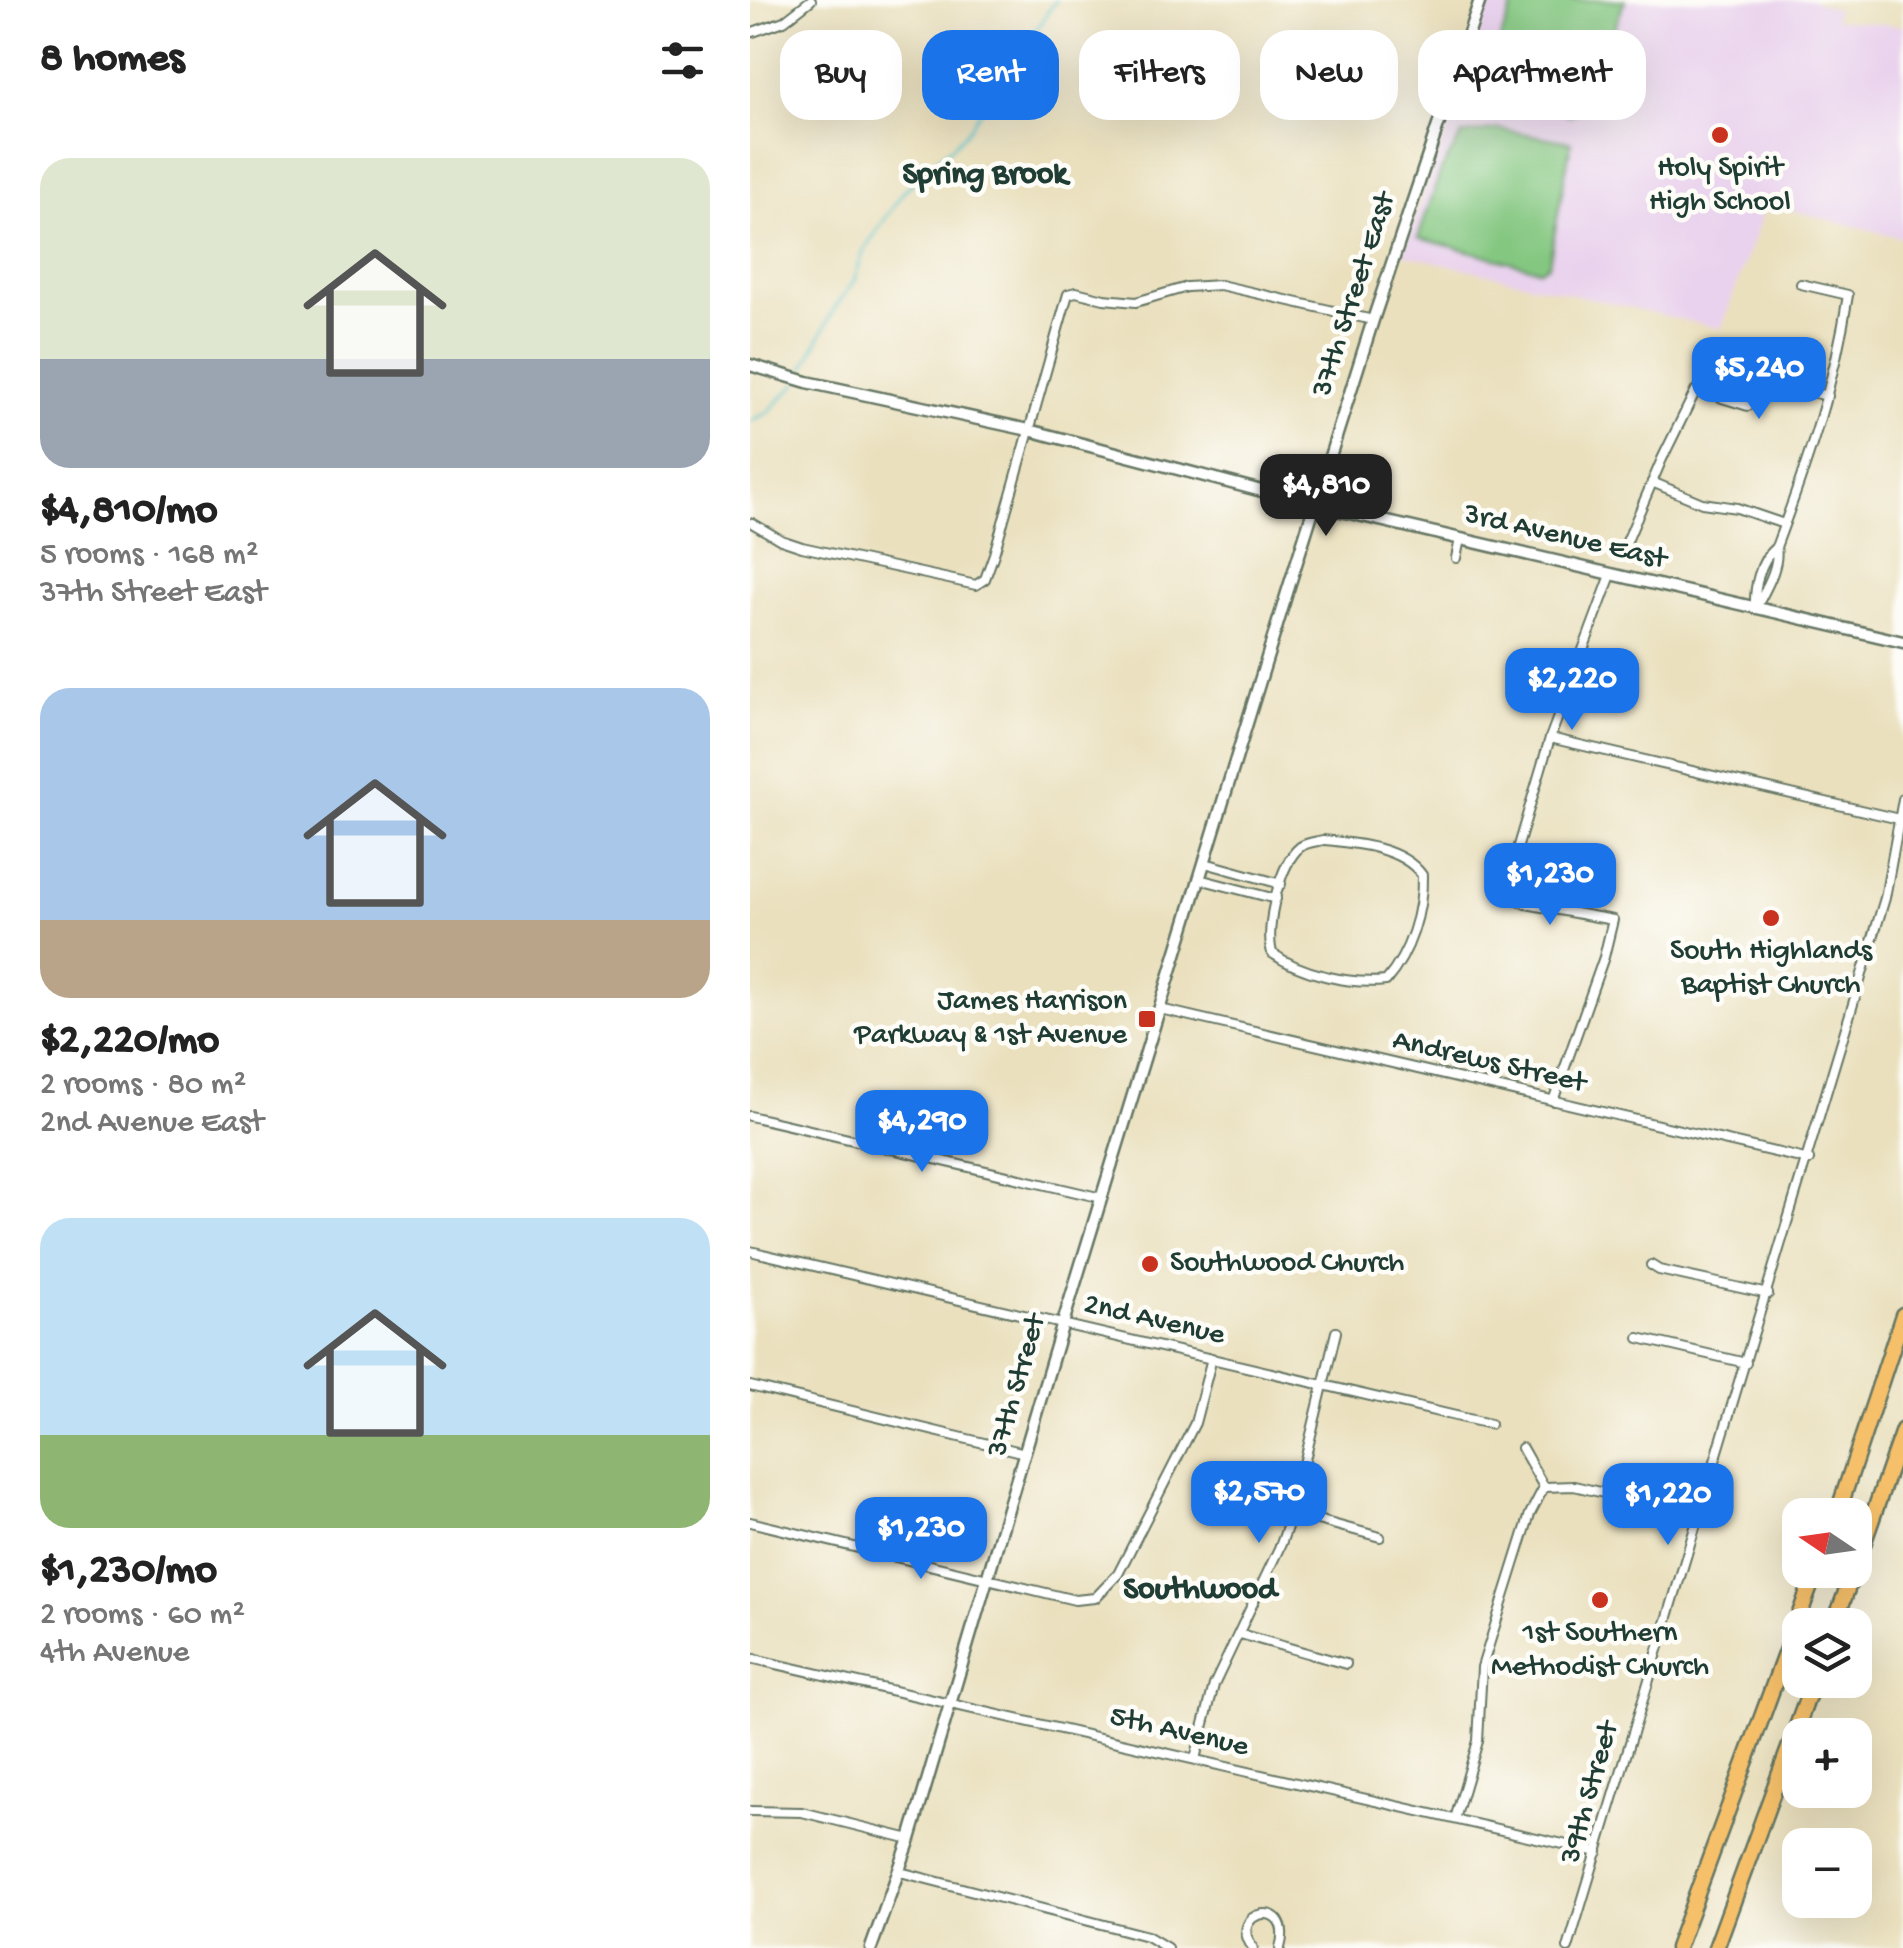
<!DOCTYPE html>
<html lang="en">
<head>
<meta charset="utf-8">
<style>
	:root { --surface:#fff; --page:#f2f2f2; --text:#222; --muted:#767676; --accent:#1a73e8 }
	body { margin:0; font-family:"Gochi Hand",sans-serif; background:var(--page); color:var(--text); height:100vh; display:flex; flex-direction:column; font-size:38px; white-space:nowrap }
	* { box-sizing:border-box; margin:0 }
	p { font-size:32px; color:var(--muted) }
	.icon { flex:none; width:55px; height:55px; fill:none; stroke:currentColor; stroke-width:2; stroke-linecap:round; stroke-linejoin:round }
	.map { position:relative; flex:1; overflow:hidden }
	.panel { display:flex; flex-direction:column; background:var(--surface); width:750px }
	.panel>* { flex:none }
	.guide { position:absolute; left:30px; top:30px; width:950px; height:90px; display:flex; gap:20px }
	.needle { width:65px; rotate:283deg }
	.fabs { position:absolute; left:1032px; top:1498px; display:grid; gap:20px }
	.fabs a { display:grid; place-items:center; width:90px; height:90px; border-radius:20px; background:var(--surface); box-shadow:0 10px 40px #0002; font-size:50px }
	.price { position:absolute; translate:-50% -85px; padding:0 22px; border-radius:20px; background:var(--accent); color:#fff; font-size:32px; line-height:65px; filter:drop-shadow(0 2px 5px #0008) }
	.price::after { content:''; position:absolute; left:50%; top:60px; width:30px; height:22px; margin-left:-15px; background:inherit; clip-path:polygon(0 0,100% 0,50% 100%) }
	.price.selected { background:#222; color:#fff }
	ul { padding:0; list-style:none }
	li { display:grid; align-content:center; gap:20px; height:530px; padding:0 40px }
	li span { display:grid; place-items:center; height:310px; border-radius:30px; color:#555 }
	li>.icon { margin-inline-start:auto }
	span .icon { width:180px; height:180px; fill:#fffc; stroke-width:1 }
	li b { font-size:42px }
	h2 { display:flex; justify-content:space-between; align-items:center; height:120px; padding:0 40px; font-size:42px }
	.pill { padding:0 35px; border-radius:30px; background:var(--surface); box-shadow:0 10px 40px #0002; font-size:35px; line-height:90px }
	.pill.selected { background:var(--accent); color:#fff }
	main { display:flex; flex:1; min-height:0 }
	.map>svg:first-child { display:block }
	.built { fill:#e9d2ed }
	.green { fill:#84c781; stroke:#52825a; stroke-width:2.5 }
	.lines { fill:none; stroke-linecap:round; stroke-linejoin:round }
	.stream { stroke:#57c5cd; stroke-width:2.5 }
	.minor-casing { stroke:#667664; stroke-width:12 }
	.tertiary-casing { stroke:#667664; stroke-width:15 }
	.motorway-casing { stroke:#667664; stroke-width:19 }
	.minor { stroke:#fff; stroke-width:8 }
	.tertiary { stroke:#fff; stroke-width:10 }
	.motorway { stroke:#f6c06b; stroke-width:14 }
	.poi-dot { fill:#c8321e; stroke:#fdfcf7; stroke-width:4 }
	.labels { text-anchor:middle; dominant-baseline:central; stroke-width:9; stroke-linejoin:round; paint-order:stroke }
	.poi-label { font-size:30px; fill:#1f3d34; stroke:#fdfcf7 }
	.street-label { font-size:30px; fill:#1f3d34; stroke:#fdfcf7 }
	.neighbourhood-label { font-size:32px; font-weight:bold; fill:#1f3d34; stroke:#fdfcf7 }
</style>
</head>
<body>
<main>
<section class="panel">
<h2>8 homes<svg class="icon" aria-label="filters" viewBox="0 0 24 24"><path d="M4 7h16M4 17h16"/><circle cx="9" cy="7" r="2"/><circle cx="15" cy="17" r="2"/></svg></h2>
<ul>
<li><span style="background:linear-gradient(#dfe7d0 65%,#9aa5b1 0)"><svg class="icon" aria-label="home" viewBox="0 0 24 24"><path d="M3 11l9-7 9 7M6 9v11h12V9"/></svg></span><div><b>$4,810/mo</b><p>5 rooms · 168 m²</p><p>37th Street East</p></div></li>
<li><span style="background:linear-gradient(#a9c7e8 75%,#b9a48a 0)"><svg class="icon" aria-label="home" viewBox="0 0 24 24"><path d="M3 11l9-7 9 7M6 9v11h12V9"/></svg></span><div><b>$2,220/mo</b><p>2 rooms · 80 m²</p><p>2nd Avenue East</p></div></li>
<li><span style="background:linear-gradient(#bfe0f5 70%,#8fb573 0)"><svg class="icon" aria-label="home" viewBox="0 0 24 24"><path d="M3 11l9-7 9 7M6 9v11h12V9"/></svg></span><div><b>$1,230/mo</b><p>2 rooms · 60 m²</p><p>4th Avenue</p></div></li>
</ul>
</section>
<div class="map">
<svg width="1153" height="1948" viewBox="0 0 1153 1948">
	<rect width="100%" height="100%" fill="#fdfcf7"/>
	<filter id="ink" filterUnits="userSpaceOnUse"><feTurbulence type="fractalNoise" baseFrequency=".01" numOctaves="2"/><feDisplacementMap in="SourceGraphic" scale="20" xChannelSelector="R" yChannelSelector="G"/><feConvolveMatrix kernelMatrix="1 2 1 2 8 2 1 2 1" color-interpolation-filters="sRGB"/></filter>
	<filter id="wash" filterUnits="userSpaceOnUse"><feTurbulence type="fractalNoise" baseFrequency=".0048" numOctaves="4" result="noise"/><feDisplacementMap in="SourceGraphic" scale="40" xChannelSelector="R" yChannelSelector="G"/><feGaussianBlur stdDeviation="2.25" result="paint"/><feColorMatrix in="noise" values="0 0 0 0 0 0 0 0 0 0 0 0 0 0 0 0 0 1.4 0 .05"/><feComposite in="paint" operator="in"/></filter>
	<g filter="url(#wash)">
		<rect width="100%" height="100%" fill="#eae0be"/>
		<path class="built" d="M740 0H1061L1087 10 1084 19 1153 26V238L1016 204 971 329 653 254Z"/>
		<g class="green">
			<path d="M765 0H875L835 108 820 115 734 82Z"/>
			<path d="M749 129 821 142 799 264 791 270 668 238 691 170 712 135Z"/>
		</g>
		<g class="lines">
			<g class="stream">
				<path d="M50 376 84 309 104 281 114 250 154 191 215 134 306 0"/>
				<path d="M0 421 17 413 47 383"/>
			</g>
		</g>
	</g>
	<g filter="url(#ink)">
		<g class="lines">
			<defs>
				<g id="minor">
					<path d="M0 33 34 21 61 0"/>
					<path d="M902 482 952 503 987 508 1034 524"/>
					<path d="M2 523 31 540 52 547 226 585 235 579 244 554 318 294 326 292 354 299 386 302 437 287 470 285 623 320"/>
					<path d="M872 553 912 459 946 390 998 406 1030 385 1078 396"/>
					<path d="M706 558 710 539"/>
					<path d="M1006 608C1015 590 1030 567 1026 547"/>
					<path d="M1005 609C1004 588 1009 561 1026 547 1057 464 1085 383 1098 295L1051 284"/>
					<path d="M800 738 1149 819"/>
					<path d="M573 840C605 843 652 847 672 875 673 912 660 953 636 981 600 985 551 974 522 953 515 927 529 864 550 847 557 842 565 842 573 840Z"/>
					<path d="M455 863 531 884"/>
					<path d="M449 879 526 899"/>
					<path d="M410 1009 1059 1160"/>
					<path d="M803 1101 854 957 863 920 776 904 766 900 757 883 800 738 861 575"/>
					<path d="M0 1116 352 1198"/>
					<path d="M0 1251 740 1424"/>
					<path d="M901 1265 909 1270 1018 1294"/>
					<path d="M889 1338 996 1363"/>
					<path d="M0 1386 275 1453"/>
					<path d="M772 1448 794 1487"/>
					<path d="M794 1487 824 1486 948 1515"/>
					<path d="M542 1513 630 1537"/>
					<path d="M0 1522 325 1600 345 1598 368 1574 445 1423 462 1358"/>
					<path d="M490 1634 596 1664"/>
					<path d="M0 1658 848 1852"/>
					<path d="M445 1759 464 1685 531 1544 542 1513 586 1332"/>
					<path d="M0 1811 52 1812 160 1839"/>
					<path d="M705 1819 728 1741 732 1667 780 1514 794 1487"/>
					<path d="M150 1872 397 1936 417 1948"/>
					<path d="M503 1948C475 1911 545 1895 530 1948"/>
					<path d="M818 1948 1135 898 1153 799"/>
				</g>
				<g id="tertiary">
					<path d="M0 365 57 382 279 430 565 505 1153 642"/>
					<path d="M121 1948 160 1839 313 1323 536 596 623 320 730 0"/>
				</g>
				<g id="motorway">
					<path d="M1087 1515 1153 1315"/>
					<path d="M1105 1567 1153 1430"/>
					<path d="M1084 1625 1104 1570"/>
					<path d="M927 1948 1066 1570"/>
					<path d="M966 1948 1064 1680"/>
				</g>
			</defs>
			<use href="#minor" class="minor-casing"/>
			<use href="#tertiary" class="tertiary-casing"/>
			<use href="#motorway" class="motorway-casing"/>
			<use href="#minor" class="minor"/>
			<use href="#tertiary" class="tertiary"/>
			<use href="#motorway" class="motorway"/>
		</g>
	</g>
	<g class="poi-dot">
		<circle cx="970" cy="135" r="10"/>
		<circle cx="1021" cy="918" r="10"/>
		<rect x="387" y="1009" width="20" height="20" rx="5"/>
		<circle cx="400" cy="1264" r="10"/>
		<circle cx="850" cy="1600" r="10"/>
	</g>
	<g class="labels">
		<g class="poi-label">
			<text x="970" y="169">Holy Spirit<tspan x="970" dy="34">High School</tspan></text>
			<text x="1021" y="952">South Highlands<tspan x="1021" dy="34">Baptist Church</tspan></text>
			<text x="377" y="1002" text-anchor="end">James Harrison<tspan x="377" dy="34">Parkway &amp; 1st Avenue</tspan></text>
			<text x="420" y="1264" text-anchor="start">Southwood Church</text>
			<text x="850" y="1634">1st Southern<tspan x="850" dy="34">Methodist Church</tspan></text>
		</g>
		<g class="street-label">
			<text transform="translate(605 295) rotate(-72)">37th Street East</text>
			<text transform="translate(815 538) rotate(13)">3rd Avenue East</text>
			<text transform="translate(739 1063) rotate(13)">Andrews Street</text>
			<text transform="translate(404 1321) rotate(13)">2nd Avenue</text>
			<text transform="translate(268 1386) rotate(-74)">37th Street</text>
			<text transform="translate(429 1733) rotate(13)">5th Avenue</text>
			<text transform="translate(841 1793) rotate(-74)">39th Street</text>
		</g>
		<g class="neighbourhood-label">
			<text x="235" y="176">Spring Brook</text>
			<text x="450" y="1591">Southwood</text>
		</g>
	</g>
</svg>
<div class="fabs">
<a><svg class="needle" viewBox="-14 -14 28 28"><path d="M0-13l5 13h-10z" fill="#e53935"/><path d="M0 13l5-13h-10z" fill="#767676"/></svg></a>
<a><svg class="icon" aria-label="layers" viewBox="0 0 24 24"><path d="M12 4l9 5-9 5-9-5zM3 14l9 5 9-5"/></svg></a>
<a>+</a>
<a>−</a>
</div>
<b class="price" style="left:1009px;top:422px">$5,240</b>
<b class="price selected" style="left:576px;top:539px">$4,810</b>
<b class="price" style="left:822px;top:733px">$2,220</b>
<b class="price" style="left:800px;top:928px">$1,230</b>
<b class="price" style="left:172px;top:1175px">$4,290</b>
<b class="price" style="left:509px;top:1546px">$2,570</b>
<b class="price" style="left:918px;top:1548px">$1,220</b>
<b class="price" style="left:171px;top:1582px">$1,230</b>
<div class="guide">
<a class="pill">Buy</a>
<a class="pill selected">Rent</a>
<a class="pill">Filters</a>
<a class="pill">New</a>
<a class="pill">Apartment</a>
</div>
</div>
</main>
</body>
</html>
